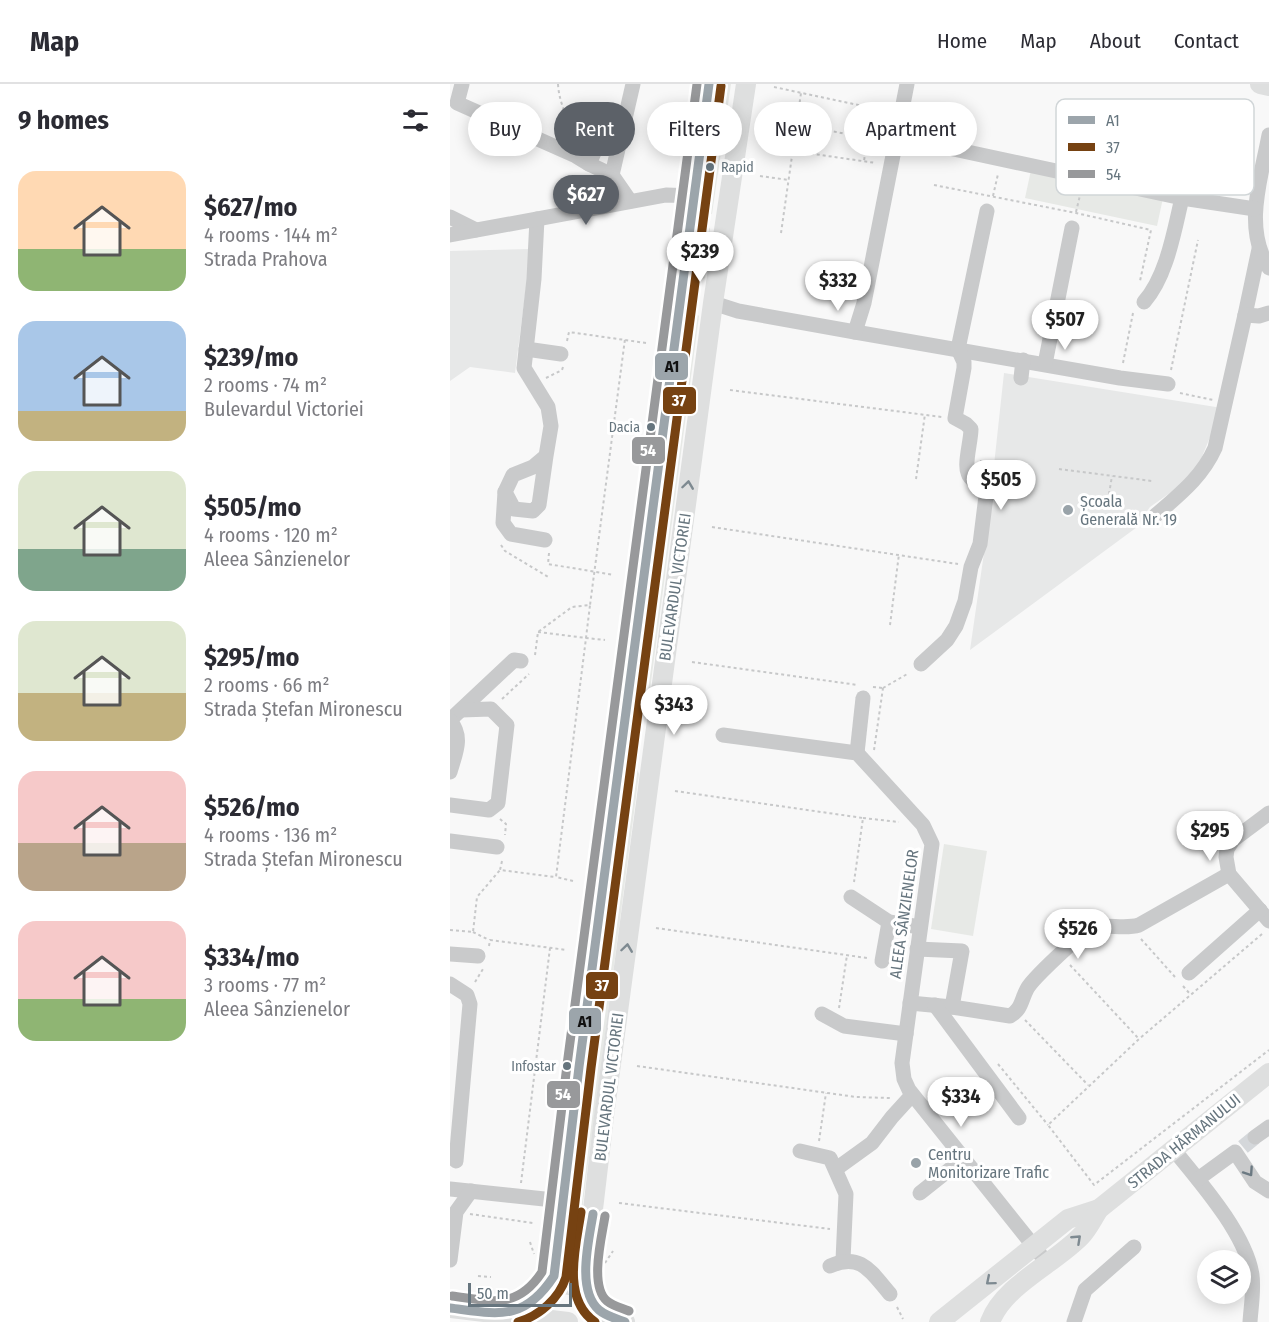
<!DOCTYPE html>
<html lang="en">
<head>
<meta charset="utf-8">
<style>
	:root { --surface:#fff; --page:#f2f2f3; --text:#2b2b33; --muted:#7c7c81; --line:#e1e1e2; --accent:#5c6168 }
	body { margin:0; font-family:"Fira Sans Condensed",sans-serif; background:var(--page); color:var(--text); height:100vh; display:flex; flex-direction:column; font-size:22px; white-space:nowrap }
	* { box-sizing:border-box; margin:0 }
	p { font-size:20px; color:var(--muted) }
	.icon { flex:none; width:33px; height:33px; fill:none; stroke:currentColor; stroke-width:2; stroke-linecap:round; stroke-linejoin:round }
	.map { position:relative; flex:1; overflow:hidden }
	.drawer { display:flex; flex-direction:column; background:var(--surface); width:450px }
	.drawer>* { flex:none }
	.banner { position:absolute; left:18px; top:18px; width:570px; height:54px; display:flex; gap:12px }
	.controls { position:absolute; left:747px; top:1166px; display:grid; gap:12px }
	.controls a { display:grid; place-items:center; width:54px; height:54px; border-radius:50%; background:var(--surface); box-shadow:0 3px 15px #0003; font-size:30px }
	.scale { position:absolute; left:18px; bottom:15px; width:104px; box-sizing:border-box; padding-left:6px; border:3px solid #66757e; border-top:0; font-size:16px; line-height:21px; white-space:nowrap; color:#66757e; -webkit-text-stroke:4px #fff; paint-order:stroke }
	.price { position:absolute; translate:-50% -51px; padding:0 14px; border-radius:21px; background:#fff; color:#222; font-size:20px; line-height:39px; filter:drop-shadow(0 2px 3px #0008) }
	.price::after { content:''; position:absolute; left:50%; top:36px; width:18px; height:14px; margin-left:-9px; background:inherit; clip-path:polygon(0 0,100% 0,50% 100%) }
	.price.selected { background:var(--accent); color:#fff }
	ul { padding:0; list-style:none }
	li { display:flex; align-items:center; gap:18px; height:150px; padding:0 18px }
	li span { display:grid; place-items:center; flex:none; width:168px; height:120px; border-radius:18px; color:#555 }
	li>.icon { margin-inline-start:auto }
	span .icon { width:72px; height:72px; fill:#fffc; stroke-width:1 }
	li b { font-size:26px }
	h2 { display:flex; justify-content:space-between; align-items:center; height:72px; padding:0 18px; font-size:26px }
	.chip { padding:0 21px; border-radius:27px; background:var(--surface); box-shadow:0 3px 15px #0003; font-size:21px; line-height:54px }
	.chip.selected { background:var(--accent); color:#fff }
	header { display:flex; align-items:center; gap:36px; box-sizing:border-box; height:84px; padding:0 30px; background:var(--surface); border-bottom:2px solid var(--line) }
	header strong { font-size:28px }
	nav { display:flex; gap:33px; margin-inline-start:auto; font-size:21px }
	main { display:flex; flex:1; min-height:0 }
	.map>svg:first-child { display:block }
	.built { fill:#e7e8e8 }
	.green { fill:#e7e9e6 }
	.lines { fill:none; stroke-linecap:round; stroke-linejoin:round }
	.minor-tunnel { stroke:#d4d7da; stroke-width:15; stroke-dasharray:15 8; stroke-linecap:butt }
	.path { stroke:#c7c8c9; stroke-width:2; stroke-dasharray:3 3; stroke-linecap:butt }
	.minor { stroke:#c9cacb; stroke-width:15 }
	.major { stroke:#dedfdf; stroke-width:20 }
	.bus-1-casing { stroke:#fff; stroke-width:14 }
	.bus-2-casing { stroke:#fff; stroke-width:14 }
	.bus-3-casing { stroke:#fff; stroke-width:14 }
	.bus-1 { stroke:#9ca5ab; stroke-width:9 }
	.bus-2 { stroke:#764212; stroke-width:9 }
	.bus-3 { stroke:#98999b; stroke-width:9 }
	.oneway { stroke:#7e8a91 }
	.oneway2 { stroke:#6b7982 }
	.bus-dot { fill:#66757e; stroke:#fff; stroke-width:2 }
	.poi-dot { fill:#99a3a9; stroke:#fff; stroke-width:2 }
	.labels { text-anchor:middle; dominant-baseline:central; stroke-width:6; stroke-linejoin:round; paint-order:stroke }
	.bus-label { font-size:14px; fill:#66757e; stroke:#fff; text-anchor:end }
	.poi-label { font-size:16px; fill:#66757e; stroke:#fff; text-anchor:start }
	.street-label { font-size:16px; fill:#66757e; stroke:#fff }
	.key { fill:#fff; stroke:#d1d6d8; stroke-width:1.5 }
	.key-label { font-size:16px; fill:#66757e }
	.line-badge { stroke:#fff; stroke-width:2 }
	.badge-label { font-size:16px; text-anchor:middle; font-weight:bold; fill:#fff }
	.pale-badge-label { font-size:16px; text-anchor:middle; font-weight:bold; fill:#111 }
</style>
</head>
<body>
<header>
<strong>Map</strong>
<nav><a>Home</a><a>Map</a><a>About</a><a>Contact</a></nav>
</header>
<main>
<section class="drawer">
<h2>9 homes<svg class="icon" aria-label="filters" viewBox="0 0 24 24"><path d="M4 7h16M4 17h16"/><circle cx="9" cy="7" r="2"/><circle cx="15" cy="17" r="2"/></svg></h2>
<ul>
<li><span style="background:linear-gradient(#ffd9b3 65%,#8fb573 0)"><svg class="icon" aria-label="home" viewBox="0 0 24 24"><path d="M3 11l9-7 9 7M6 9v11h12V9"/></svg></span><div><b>$627/mo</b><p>4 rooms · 144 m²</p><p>Strada Prahova</p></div></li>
<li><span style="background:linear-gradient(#a9c7e8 75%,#c2b280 0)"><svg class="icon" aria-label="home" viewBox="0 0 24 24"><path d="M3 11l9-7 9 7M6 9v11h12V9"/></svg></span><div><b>$239/mo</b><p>2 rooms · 74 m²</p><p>Bulevardul Victoriei</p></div></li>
<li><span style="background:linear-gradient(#dfe7d0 65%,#7fa58c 0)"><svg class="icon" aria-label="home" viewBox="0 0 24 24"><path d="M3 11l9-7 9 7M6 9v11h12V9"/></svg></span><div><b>$505/mo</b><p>4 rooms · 120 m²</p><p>Aleea Sânzienelor</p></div></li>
<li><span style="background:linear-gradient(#dfe7d0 60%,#c2b280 0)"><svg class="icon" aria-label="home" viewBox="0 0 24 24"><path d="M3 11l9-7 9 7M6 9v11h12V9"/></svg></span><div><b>$295/mo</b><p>2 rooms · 66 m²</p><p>Strada Ștefan Mironescu</p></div></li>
<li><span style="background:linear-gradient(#f6c9c9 60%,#b9a48a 0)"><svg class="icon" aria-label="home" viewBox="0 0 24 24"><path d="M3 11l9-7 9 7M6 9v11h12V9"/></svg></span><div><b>$526/mo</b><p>4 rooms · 136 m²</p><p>Strada Ștefan Mironescu</p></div></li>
<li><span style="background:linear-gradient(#f6c9c9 65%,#8fb573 0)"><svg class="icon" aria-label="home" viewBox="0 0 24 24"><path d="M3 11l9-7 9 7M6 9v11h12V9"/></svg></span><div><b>$334/mo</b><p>3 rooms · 77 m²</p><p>Aleea Sânzienelor</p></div></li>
</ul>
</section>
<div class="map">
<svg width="819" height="1238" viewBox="0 0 819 1238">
	<rect width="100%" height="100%" fill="#f8f8f8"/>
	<g class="built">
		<path d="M81 165 65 289 20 283 0 297V167Z"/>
		<path d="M554 289 772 324 744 392 700 423 695 430 698 435 520 566 536 455Z"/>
	</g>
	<g class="green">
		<path d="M271 0H281L262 130 254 129Z"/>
		<path d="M581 86 713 114 707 142 575 114Z"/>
		<path d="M252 142 260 144 255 194 251 196 245 194 244 188Z"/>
		<path d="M241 227H244L249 232 198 621 193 625 189 621 238 230Z"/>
		<path d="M184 685H187L189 690 124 1188 120 1192 116 1190 115 1187 180 689Z"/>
		<path d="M494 760 537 767 523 852 481 845Z"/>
	</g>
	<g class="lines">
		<path class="minor-tunnel" d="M793 1063 805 1053"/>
		<g class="path">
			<path d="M108 0C109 20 119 35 123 54"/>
			<path d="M324 3 422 24 414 77"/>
			<path d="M319 35 417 54H432"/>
			<path d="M343 67 426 79"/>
			<path d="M310 92 339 96"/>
			<path d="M484 101 626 129 701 146 690 197"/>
			<path d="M543 112 548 90"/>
			<path d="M626 128 631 107"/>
			<path d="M331 149 351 9"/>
			<path d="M117 257 119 248 196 259"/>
			<path d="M673 279 683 229"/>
			<path d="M721 286 748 156"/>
			<path d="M96 294 112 286 113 283"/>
			<path d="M280 306 492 333"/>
			<path d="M730 309 763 316"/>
			<path d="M530 377 546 379"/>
			<path d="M609 385 702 397"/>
			<path d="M466 395 475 330"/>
			<path d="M659 410 662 392"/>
			<path d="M262 443 508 480"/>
			<path d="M51 461 55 467 100 494"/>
			<path d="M99 469 98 480 164 491"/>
			<path d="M440 541 449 470"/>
			<path d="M88 548 136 554 140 521"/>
			<path d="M85 571 88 548 122 523 140 521 175 255"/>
			<path d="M242 578 408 601"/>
			<path d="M423 603 433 604"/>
			<path d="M433 604 459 589"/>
			<path d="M52 615 79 590"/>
			<path d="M424 666 433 604"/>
			<path d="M225 707 413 734 404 798"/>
			<path d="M413 734 449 738"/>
			<path d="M50 735 56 740 55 751"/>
			<path d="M52 777 50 786 105 793"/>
			<path d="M123 797 106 793 136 554 155 556"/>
			<path d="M206 844 417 874"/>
			<path d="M0 846 23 848 27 813 50 786"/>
			<path d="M23 848 39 856"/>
			<path d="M812 850 689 955 598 1041 644 1101 819 966"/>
			<path d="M691 855 725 893"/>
			<path d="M39 862 40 856 117 866"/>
			<path d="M620 881 689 955"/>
			<path d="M25 898 33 885"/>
			<path d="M733 902 740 910"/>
			<path d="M389 924 397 871"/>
			<path d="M575 936 638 1001"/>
			<path d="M548 980 598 1041"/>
			<path d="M187 982 406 1013 440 1014"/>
			<path d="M369 1057 376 1009"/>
			<path d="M71 1099 100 864"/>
			<path d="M169 1119 380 1145"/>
			<path d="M20 1130 83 1139"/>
			<path d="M80 1158 84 1170"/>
			<path d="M155 1179 163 1167"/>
			<path d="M28 1192 41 1193"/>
			<path d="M447 1223 453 1235"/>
		</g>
		<g class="minor">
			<path d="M12 0 7 19 126 72 139 80 155 44"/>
			<path d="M819 51C811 94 793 144 819 184"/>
			<path d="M485 61 732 114 805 125"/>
			<path d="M139 80 162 91 180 117"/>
			<path d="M162 91 183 0"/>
			<path d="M0 133 26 146"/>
			<path d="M87 135 84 195 74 284 98 323 101 342 96 372 83 383 63 391 55 408 64 425 83 427 89 421 96 372"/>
			<path d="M0 151 216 111 245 112"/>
			<path d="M694 218C717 192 724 147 732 114"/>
			<path d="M263 219 288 227 405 248 670 294 718 300"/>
			<path d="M795 231 809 165"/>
			<path d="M405 248 414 219 457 0"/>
			<path d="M76 265 111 270"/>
			<path d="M508 265 537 127"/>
			<path d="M595 280 622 144"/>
			<path d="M571 294 573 276"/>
			<path d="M55 408 53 439 61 450 95 456"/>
			<path d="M706 431C730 410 752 393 765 364L795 231 809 232 819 229"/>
			<path d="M471 580 497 556 506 542 515 517 521 483 530 460 536 412C533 400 521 399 518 389 514 380 521 357 521 345L516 340 505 334 514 284V278L508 265"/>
			<path d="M0 636 64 576 71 577"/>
			<path d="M0 637C14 653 5 670 0 688"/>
			<path d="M273 651 407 669 473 741 482 760 452 979 454 995 459 1006 590 1170"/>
			<path d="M407 669 413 614"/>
			<path d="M0 721 39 726 48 719 57 641 41 625 11 626"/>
			<path d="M819 729 783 756 777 765 776 773 779 790 819 837"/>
			<path d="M0 757 47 763"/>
			<path d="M401 813 439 838 470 843"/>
			<path d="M467 865 512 867 502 923"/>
			<path d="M0 870 28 872"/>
			<path d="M432 877 439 838"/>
			<path d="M739 889 810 826"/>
			<path d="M0 900 17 911 20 920 6 1077"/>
			<path d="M460 919 502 923 560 932C572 925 571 916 577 905 582 895 632 848 642 844 657 839 673 846 689 841L779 790"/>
			<path d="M485 921 569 1034"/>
			<path d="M372 930 394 942 456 950"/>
			<path d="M805 1053 819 1043"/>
			<path d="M724 1066C750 1098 796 1150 802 1191 804 1206 801 1223 800 1238"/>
			<path d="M350 1067 380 1074 396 1110 393 1176"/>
			<path d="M386 1085 422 1059 442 1033 462 1011"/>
			<path d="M748 1095 785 1068 805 1098 819 1107"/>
			<path d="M0 1105 113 1117"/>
			<path d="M470 1109 514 1074"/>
			<path d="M0 1176 6 1128 21 1107"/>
			<path d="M380 1182C411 1168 421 1188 440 1210"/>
			<path d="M624 1238 635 1206 684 1163"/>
		</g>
		<g class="major">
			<path d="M810 0 819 2"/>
			<path d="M104 1192C113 1202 126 1206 135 1193"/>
			<path d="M0 1224 118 1238"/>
			<path d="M62 1231C87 1221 93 1215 104 1192L129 983 259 0"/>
			<path d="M175 1238C146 1228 143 1222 135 1193L154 1032 263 219 296 0"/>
			<path d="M489 1238 618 1135 649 1125"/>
			<path d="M540 1238C554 1201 604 1180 631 1152 638 1145 643 1134 649 1125L819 989"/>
		</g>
		<defs>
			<g id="bus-1">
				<path d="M143 1130C139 1156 126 1206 149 1226 156 1232 167 1235 175 1238"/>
				<path d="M0 1224C48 1230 74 1238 104 1192L129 983 259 0"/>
			</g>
			<g id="bus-2">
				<path d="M131 1128C126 1162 111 1215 145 1238"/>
				<path d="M68 1238C89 1232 109 1215 116 1193L141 984 271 2"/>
			</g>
			<g id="bus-3">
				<path d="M155 1132C152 1152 139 1202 157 1217 163 1222 172 1224 179 1227"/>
				<path d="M2 1212C41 1217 67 1226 92 1188L117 981 247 0"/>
			</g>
		</defs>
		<use href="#bus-1" class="bus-1-casing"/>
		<use href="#bus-2" class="bus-2-casing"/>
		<use href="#bus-3" class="bus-3-casing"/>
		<use href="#bus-1" class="bus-1"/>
		<use href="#bus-2" class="bus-2"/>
		<use href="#bus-3" class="bus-3"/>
	</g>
	<defs><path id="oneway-chevron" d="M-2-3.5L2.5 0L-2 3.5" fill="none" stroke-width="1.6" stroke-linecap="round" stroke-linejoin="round" transform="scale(1.5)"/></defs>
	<g class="oneway">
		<use href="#oneway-chevron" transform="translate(238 401) rotate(-82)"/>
		<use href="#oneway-chevron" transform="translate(177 864) rotate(-82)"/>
		<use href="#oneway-chevron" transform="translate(627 1155) rotate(-43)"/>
		<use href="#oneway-chevron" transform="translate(540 1197) rotate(140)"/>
	</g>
	<use class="oneway2" href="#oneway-chevron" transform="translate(799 1088) rotate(56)"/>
	<g class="bus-dot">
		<circle cx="260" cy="83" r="5"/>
		<circle cx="201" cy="343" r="5"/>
		<circle cx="117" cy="982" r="5"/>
	</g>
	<g class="poi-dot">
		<circle cx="618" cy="426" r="6"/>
		<circle cx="466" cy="1079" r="6"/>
	</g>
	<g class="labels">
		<g class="bus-label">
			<text x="271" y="83" text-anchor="start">Rapid</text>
			<text x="190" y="343">Dacia</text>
			<text x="106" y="982">Infostar</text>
		</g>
		<g class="poi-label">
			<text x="630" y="417">Școala<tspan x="630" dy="18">Generală Nr. 19</tspan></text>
			<text x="478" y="1070">Centru<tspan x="478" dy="18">Monitorizare Trafic</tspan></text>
		</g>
		<g class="street-label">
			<text transform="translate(225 503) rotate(-82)">BULEVARDUL VICTORIEI</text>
			<text transform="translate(454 830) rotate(-82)">ALEEA SÂNZIENELOR</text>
			<text transform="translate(159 1003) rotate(-83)">BULEVARDUL VICTORIEI</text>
			<text transform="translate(734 1057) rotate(-39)">STRADA HĂRMANULUI</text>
		</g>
	</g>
	<rect x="606" y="15" width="198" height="96" rx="9" class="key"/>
	<rect x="618" y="32" width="27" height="8" fill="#9ca5ab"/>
	<rect x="618" y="59" width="27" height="8" fill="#764212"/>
	<rect x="618" y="86" width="27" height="8" fill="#98999b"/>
	<g class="key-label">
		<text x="656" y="42">A1</text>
		<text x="656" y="69">37</text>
		<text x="656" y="96">54</text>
	</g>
	<g class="line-badge">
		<rect x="204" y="268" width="35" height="29" rx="6" fill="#9ca5ab"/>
		<rect x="212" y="302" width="35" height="29" rx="6" fill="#764212"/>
		<rect x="181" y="352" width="35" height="29" rx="6" fill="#98999b"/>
		<rect x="135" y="887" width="34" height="29" rx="6" fill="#764212"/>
		<rect x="118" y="923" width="34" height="28" rx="6" fill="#9ca5ab"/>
		<rect x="96" y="996" width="35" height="29" rx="6" fill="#98999b"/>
	</g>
	<g class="badge-label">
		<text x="229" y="322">37</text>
		<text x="198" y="372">54</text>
		<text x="152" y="907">37</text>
		<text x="113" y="1016">54</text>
	</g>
	<g class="pale-badge-label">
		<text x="222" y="288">A1</text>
		<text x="135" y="943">A1</text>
	</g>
</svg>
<div class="controls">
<a><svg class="icon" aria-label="layers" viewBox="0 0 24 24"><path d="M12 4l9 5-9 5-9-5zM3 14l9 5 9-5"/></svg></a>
</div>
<div class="scale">50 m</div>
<b class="price selected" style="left:136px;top:142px">$627</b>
<b class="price" style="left:250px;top:199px">$239</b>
<b class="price" style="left:388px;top:228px">$332</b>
<b class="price" style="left:615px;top:267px">$507</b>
<b class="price" style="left:551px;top:427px">$505</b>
<b class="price" style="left:224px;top:652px">$343</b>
<b class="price" style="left:760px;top:778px">$295</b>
<b class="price" style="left:628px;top:876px">$526</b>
<b class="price" style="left:511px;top:1044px">$334</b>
<div class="banner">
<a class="chip">Buy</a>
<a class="chip selected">Rent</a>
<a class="chip">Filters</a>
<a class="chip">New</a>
<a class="chip">Apartment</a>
</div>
</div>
</main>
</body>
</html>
